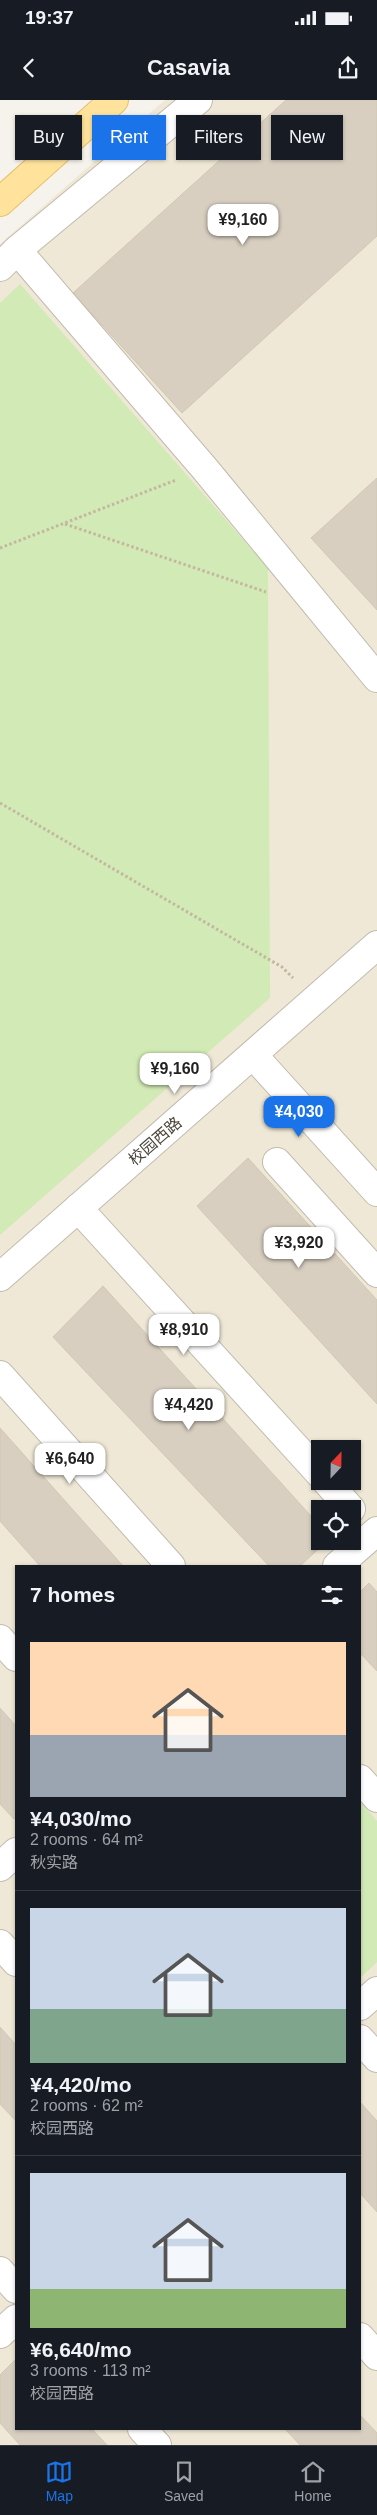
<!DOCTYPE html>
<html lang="en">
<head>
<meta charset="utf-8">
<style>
	:root { --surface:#171b24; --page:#242831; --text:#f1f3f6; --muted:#9ea1a6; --line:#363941; --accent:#1a73e8 }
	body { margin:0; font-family:Arial,"Noto Sans SC",sans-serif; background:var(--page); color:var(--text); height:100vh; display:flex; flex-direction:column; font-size:19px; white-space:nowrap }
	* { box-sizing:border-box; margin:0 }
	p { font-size:16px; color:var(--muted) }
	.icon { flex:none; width:28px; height:28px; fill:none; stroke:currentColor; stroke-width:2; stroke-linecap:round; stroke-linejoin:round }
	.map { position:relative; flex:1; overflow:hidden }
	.panel { position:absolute; left:15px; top:1465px; width:346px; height:865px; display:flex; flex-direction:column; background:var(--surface); border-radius:0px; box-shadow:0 1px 4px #0004 }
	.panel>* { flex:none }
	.top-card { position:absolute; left:15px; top:15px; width:348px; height:45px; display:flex; gap:10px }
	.needle { width:32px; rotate:22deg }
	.controls { position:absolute; left:311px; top:1340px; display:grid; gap:10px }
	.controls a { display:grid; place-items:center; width:50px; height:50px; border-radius:0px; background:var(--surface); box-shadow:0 1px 4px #0004; font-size:25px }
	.price { position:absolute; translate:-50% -42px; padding:0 11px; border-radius:10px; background:#fff; color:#222; font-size:16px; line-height:32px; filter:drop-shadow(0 1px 2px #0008) }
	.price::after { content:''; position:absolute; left:50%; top:30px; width:15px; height:11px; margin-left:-8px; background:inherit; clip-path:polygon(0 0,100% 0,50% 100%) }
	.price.active { background:var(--accent); color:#fff }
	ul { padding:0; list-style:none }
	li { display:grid; align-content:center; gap:10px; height:265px; padding:0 15px }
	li+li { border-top:1px solid var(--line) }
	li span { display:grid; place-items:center; height:155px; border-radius:0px; color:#555 }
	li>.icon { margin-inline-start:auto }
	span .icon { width:90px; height:90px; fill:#fffc; stroke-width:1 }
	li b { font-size:21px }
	h2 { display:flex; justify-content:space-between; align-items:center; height:60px; padding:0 15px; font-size:21px }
	.tag { padding:0 18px; border-radius:0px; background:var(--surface); box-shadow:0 1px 4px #0004; font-size:18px; line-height:45px }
	.tag.active { background:var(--accent); color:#fff }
	.status { display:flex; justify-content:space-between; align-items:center; height:35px; padding:0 25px; background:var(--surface); direction:ltr }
	.status svg { height:14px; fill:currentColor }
	header { display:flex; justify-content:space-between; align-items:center; height:65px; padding:0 15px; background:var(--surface); font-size:22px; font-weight:800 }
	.dock { display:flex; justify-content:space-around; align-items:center; height:70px; border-top:1px solid var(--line); background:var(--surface); font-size:14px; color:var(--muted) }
	.dock a { display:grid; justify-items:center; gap:2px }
	.dock .active { color:var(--accent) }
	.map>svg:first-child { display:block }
	.education { fill:#efe8d6; fill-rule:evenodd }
	.green { fill:#d2eab5 }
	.building { fill:#d8cfc1; stroke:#d3c7b4 }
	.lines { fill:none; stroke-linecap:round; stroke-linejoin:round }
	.street-casing { stroke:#c2bbae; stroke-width:30 }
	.primary-casing { stroke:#e6c16a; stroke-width:30 }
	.path { stroke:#c4b79f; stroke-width:3; stroke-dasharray:2.5 2.5; stroke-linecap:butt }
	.street { stroke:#fff; stroke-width:28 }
	.primary { stroke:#ffe39c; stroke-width:28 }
	.labels { text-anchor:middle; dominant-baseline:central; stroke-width:5; stroke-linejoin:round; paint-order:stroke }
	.street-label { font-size:16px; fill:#4b4439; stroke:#fff }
</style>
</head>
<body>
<div class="status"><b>19:37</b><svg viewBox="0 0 49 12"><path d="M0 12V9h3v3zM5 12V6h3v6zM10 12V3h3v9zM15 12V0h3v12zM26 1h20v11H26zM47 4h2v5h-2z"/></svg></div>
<header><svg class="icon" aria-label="back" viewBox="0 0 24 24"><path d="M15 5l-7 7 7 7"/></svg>Casavia<svg class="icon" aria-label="share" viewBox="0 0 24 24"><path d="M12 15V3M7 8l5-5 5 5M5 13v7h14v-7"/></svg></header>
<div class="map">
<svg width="377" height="2345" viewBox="0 0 377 2345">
	<rect width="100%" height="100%" fill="#f6f3ec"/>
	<path class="education" d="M165 0H377V2345H0V144ZM320 1349H352V1381H320ZM320 1409H352V1441H320ZM16 1466H360V2329H16Z"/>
	<g class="green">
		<path d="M20 184 268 468 270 898 0 1135V203Z"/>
		<path d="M360 1702 377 1721V1862L360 1878Z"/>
	</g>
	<g class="building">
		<path d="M286 0H377V136L182 313 73 193Z"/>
		<path d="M377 378V510L311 438Z"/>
		<path d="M248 1058 377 1200V1304L197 1106Z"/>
		<path d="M103 1186 320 1426V1441H327L300 1466H269L53 1237Z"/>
		<path d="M0 1328 123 1466H40L0 1421Z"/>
		<path d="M369 1483 377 1492V1571L360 1553V1492Z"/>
		<path d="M0 1608 16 1626V1718L14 1719 0 1704Z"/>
		<path d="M0 1927 16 1945V2021L0 2004Z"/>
		<path d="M360 2002 377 2021V2112L360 2093Z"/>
		<path d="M16 2259V2329H92L107 2345H20L0 2323V2275Z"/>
		<path d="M360 2315 377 2333V2345H300L285 2329H360Z"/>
	</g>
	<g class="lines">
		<defs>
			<g id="street">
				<path d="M17 150 205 369 377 578"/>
				<path d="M0 167 17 150 198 0"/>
				<path d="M253 955 377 1092"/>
				<path d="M277 1062 377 1173"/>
				<path d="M78 1108 320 1374"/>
				<path d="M0 1177 377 845"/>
				<path d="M0 1275 171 1466"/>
				<path d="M326 1381 351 1409"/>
				<path d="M337 1466 377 1431"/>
				<path d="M0 1539 16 1557"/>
				<path d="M360 1679 377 1698"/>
				<path d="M0 1767 16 1752"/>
				<path d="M0 1844 16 1862"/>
				<path d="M360 1906 377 1891"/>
				<path d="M360 1939 377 1958"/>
				<path d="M0 2171 16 2189"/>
				<path d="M0 2234 16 2219"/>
				<path d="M360 2237 377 2256"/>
				<path d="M142 2329 157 2345"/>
			</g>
			<path id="primary" d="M0 102 114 0"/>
		</defs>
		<use href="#street" class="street-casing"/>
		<use href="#primary" class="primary-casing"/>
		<g class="path">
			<path d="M65 424 266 492"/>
			<path d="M0 448 176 380"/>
			<path d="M0 703 282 867 293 878"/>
		</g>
		<use href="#street" class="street"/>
		<use href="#primary" class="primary"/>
	</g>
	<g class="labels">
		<g class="street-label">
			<text transform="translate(155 1041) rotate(-41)">校园西路</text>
		</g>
	</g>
</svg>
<div class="controls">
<a><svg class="needle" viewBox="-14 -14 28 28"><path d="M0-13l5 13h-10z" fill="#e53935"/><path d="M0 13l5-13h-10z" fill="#9ea1a6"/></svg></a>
<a><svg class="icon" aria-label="locate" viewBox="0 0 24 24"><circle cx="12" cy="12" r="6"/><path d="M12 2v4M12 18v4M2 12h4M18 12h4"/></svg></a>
</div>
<b class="price" style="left:243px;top:146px">¥9,160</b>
<b class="price" style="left:175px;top:995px">¥9,160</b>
<b class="price active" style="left:299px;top:1038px">¥4,030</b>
<b class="price" style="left:299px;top:1169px">¥3,920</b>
<b class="price" style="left:184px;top:1256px">¥8,910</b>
<b class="price" style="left:189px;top:1331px">¥4,420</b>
<b class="price" style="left:70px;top:1385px">¥6,640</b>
<div class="top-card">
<a class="tag">Buy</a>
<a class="tag active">Rent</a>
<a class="tag">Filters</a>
<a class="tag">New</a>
</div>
<section class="panel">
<h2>7 homes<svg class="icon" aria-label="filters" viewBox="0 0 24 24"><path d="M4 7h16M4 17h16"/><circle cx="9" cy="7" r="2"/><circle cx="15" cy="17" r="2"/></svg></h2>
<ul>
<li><span style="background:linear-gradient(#ffd9b3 60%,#9aa5b1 0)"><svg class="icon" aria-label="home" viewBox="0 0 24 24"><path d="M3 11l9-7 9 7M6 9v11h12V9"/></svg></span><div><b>¥4,030/mo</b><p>2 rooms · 64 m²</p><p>秋实路</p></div></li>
<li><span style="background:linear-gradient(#c9d6e8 65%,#7fa58c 0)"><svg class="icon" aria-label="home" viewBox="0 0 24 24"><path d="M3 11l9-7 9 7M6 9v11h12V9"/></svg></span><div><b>¥4,420/mo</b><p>2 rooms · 62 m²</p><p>校园西路</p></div></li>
<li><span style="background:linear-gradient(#c9d6e8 75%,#8fb573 0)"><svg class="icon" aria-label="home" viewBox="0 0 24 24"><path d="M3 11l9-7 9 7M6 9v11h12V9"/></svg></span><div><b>¥6,640/mo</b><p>3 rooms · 113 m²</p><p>校园西路</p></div></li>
</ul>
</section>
</div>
<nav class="dock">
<a class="active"><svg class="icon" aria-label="map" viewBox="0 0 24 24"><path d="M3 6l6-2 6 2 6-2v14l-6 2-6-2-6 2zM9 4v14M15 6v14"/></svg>Map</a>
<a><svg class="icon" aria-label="saved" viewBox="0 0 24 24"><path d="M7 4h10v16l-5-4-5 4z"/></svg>Saved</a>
<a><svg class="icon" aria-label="home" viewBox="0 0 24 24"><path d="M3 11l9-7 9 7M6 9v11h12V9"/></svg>Home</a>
</nav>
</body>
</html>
